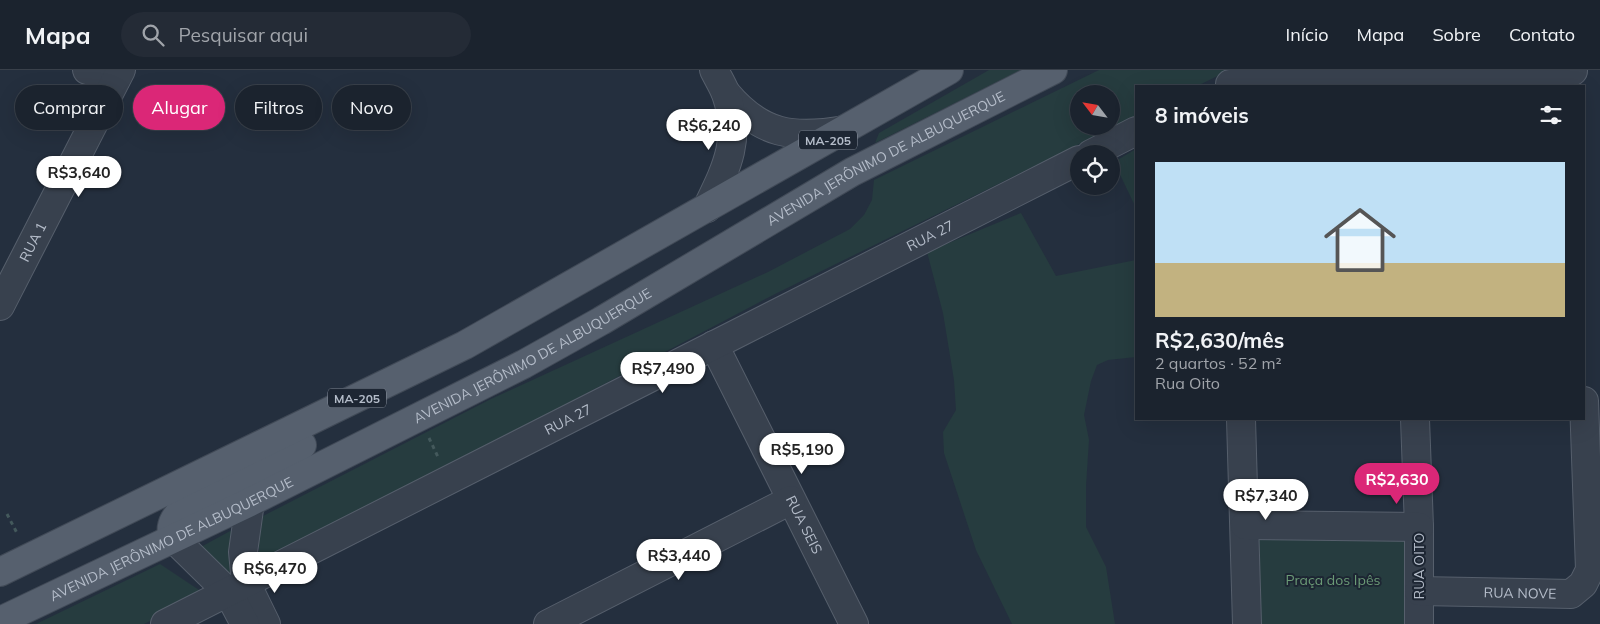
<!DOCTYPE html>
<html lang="pt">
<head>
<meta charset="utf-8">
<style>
	:root { --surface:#1b232e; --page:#242b36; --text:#f1f3f6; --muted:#a0a4aa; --line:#39404a; --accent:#db2777 }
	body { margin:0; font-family:Mulish,sans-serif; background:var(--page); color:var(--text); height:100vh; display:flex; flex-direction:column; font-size:19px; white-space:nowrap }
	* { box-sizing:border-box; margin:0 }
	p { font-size:16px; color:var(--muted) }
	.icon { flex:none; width:28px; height:28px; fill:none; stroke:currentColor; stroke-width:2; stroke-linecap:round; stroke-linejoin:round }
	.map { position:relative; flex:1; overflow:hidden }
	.details { position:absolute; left:1135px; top:15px; width:450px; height:335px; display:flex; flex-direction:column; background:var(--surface); border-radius:0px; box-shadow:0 5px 20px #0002,0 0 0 1px var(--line) }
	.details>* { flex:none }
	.guide { position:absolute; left:15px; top:15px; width:475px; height:45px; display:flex; gap:10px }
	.needle { width:32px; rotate:301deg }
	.controls { position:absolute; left:1070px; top:15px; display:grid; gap:10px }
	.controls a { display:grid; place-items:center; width:50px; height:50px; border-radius:50%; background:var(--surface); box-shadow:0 5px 20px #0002,0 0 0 1px var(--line); font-size:25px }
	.price { position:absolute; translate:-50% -42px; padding:0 11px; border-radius:18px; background:#fff; color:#222; font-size:16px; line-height:32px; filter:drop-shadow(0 1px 2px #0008) }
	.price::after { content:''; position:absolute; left:50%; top:30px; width:15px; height:11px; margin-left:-8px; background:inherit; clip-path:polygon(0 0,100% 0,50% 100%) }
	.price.selected { background:var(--accent); color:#fff }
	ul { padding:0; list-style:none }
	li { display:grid; align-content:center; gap:10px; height:265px; padding:0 20px }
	li span { display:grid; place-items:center; height:155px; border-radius:0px; color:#555 }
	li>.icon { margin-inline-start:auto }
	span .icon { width:90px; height:90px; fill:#fffc; stroke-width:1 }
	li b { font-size:21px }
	h2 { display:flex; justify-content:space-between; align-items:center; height:60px; padding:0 20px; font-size:21px }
	.pill { padding:0 18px; border-radius:22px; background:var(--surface); box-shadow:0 5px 20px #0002,0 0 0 1px var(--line); font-size:18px; line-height:45px }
	.pill.selected { background:var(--accent); color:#fff }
	header { display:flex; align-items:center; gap:30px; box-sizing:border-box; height:70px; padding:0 25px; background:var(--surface); border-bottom:1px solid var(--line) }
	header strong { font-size:24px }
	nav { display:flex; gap:28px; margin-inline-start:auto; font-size:18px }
	.search { width:350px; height:45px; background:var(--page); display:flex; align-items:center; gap:12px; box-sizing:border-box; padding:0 18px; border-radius:28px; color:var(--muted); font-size:19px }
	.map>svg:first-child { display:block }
	.green { fill:#263c3f; fill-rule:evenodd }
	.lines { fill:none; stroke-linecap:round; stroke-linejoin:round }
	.minor-casing { stroke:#565f6c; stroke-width:30 }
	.major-casing { stroke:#414a57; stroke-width:30 }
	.path { stroke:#44595c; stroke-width:3; stroke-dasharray:4 4; stroke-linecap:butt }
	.minor { stroke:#38414e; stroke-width:28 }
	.major { stroke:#56606e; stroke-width:28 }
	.labels { text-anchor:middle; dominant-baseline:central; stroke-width:4; stroke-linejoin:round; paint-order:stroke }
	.shield { fill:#1d2633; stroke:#878f9c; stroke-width:1 }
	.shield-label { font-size:12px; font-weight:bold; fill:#b4bcc9 }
	.street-label { font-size:14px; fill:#b4bcc9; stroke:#1d2633 }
	.park-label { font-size:14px; fill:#6b9a76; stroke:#1d2633 }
</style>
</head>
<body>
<header>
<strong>Mapa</strong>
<div class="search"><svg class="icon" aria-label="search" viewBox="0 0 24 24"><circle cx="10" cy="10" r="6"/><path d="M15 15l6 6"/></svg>Pesquisar aqui</div>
<nav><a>Início</a><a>Mapa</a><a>Sobre</a><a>Contato</a></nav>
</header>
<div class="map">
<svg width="1600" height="554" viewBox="0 0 1600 554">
	<rect width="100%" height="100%" fill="#242f3e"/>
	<g class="green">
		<path d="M989 0H1021L875 73 879 63Z"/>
		<path d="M1099 0H1230L1197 16H1136V46L775 224 259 496V468L263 446 491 329 768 202 850 159 864 145 872 130 874 110ZM1079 24H1111V56H1079Z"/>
		<path d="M1136 79V138L1114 92Z"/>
		<path d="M1021 143 1056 206 1136 190V287L1108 290 1097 295 1091 311 1084 345 1089 370 1086 416V457L1106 497 1115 554H1012L976 480 944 383 943 362 956 340 954 310 943 243 927 182Z"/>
		<path d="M232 460 230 503 199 478Z"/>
		<path d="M1253 467H1412L1411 554H1254Z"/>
		<path d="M160 494 205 524 144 554H36Z"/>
	</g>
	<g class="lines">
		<defs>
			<g id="minor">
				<path d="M87 0 116 9"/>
				<path d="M1230 14 1400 5 1573 1"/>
				<path d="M726 23C761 65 793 69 845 60"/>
				<path d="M1091 84 1136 61"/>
				<path d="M707 138C726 99 742 69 726 24 723 16 718 8 714 0"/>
				<path id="s1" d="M0 236 121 0"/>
				<path id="s2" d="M714 275 854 554"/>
				<path d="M1241 349 1247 554"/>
				<path d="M1415 349 1419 457V554"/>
				<path d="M250 432 243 482 246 513 266 554"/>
				<path d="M1245 455 1419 457"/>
				<path d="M173 468 228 522 245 554"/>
				<path id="s3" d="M1419 521 1571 524 1583 514 1590 500 1584 331"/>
				<path id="s4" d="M165 554 1079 90"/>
				<path d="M548 554 791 430"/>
			</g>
			<g id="major">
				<path d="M173 468C168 454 177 444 188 435L302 375"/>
				<path d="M0 502 465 275 949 0"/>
				<path id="s5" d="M0 551 250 432 524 294 601 251 852 102 1053 0"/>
			</g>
		</defs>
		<use href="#minor" class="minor-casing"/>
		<use href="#major" class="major-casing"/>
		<g class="path">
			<path d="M429 368 438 387"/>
			<path d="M7 444 18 465"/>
		</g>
		<use href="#minor" class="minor"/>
		<use href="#major" class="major"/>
	</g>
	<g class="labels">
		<g class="shield">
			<rect x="799" y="60.5" width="58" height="19" rx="4"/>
			<rect x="328" y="318.5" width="58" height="19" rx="4"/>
		</g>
		<g class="shield-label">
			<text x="828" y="70">MA-205</text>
			<text x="357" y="328">MA-205</text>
		</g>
		<g class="street-label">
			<text stroke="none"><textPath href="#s5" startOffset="1000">AVENIDA JERÔNIMO DE ALBUQUERQUE</textPath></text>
			<text stroke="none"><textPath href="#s4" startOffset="858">RUA 27</textPath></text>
			<text stroke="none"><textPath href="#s1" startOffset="72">RUA 1</textPath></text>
			<text stroke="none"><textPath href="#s5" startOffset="595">AVENIDA JERÔNIMO DE ALBUQUERQUE</textPath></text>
			<text stroke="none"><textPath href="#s4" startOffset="452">RUA 27</textPath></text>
			<text stroke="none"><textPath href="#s2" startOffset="201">RUA SEIS</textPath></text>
			<text stroke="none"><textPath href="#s5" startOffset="190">AVENIDA JERÔNIMO DE ALBUQUERQUE</textPath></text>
			<text transform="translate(1419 496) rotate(-90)">RUA OITO</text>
			<text stroke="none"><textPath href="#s3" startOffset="101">RUA NOVE</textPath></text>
		</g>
		<g class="park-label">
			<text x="1333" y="510">Praça dos Ipês</text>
		</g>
	</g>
</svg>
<div class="controls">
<a><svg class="needle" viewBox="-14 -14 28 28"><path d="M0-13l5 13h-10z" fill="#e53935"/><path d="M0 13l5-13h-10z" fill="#a0a4aa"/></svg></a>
<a><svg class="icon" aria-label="locate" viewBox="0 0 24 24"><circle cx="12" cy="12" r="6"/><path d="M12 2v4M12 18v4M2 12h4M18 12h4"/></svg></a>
</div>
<b class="price" style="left:709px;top:81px">R$6,240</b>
<b class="price" style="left:79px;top:128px">R$3,640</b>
<b class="price" style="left:663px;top:324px">R$7,490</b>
<b class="price" style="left:802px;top:405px">R$5,190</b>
<b class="price selected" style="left:1397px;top:435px">R$2,630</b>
<b class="price" style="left:1266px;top:451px">R$7,340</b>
<b class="price" style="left:679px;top:511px">R$3,440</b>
<b class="price" style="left:275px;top:524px">R$6,470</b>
<div class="guide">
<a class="pill">Comprar</a>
<a class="pill selected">Alugar</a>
<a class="pill">Filtros</a>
<a class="pill">Novo</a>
</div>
<section class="details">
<h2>8 imóveis<svg class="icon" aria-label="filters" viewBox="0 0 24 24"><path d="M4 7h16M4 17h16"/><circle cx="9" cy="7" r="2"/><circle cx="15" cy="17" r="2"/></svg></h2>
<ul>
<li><span style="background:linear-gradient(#bfe0f5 65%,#c2b280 0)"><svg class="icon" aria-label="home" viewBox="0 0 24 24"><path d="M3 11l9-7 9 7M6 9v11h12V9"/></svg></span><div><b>R$2,630/mês</b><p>2 quartos · 52 m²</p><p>Rua Oito</p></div></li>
</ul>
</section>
</div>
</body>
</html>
